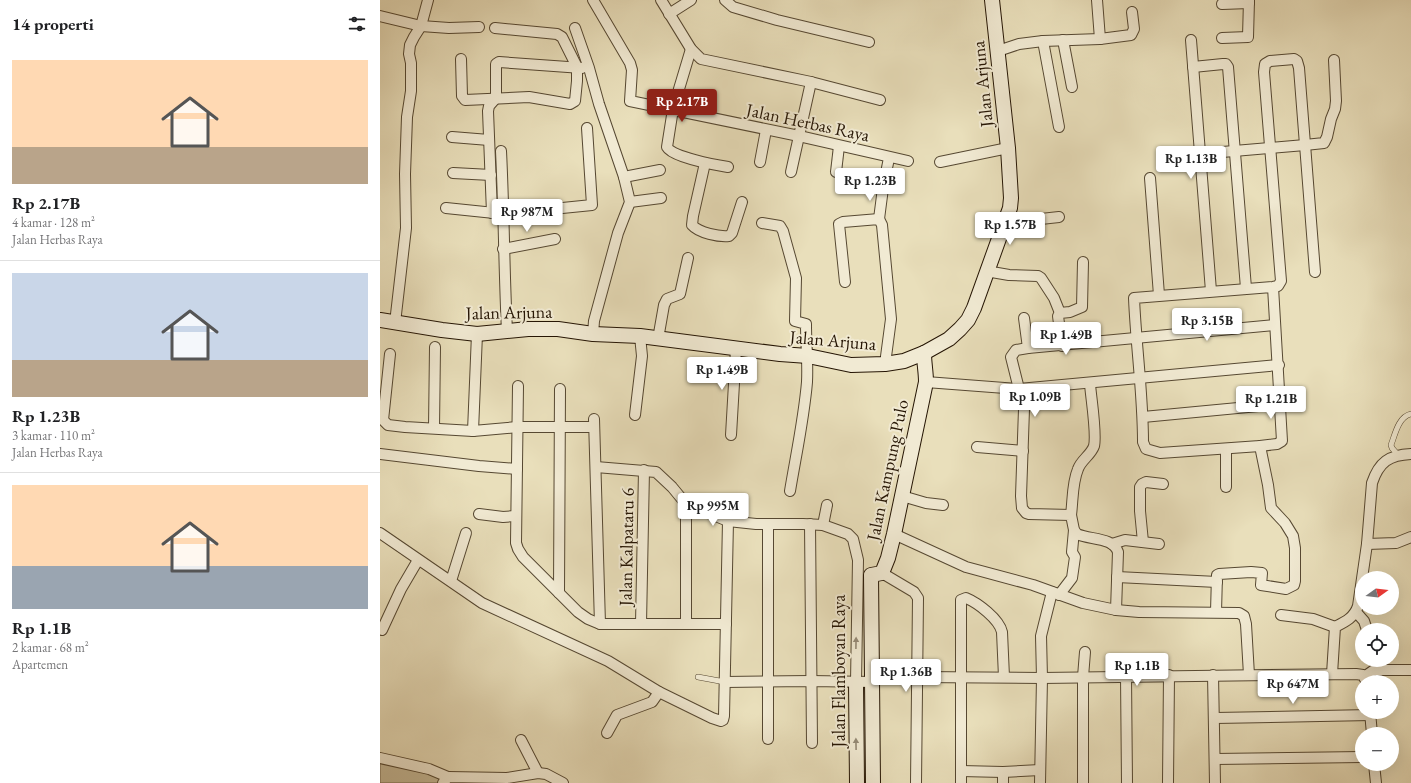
<!DOCTYPE html>
<html lang="id">
<head>
<meta charset="utf-8">
<style>
	:root { --surface:#fff; --page:#f2f2f2; --text:#202124; --muted:#757577; --line:#e0e0e0; --accent:#8f2418 }
	body { margin:0; font-family:"EB Garamond",serif; background:var(--page); color:var(--text); height:100vh; display:flex; flex-direction:column; font-size:15px; white-space:nowrap }
	* { box-sizing:border-box; margin:0 }
	p { font-size:13px; color:var(--muted) }
	.icon { flex:none; width:22px; height:22px; fill:none; stroke:currentColor; stroke-width:2; stroke-linecap:round; stroke-linejoin:round }
	.map { position:relative; flex:1; overflow:hidden }
	.sheet { display:flex; flex-direction:column; background:var(--surface); width:380px }
	.sheet>* { flex:none }
	.needle { width:26px; rotate:75deg }
	.controls { position:absolute; left:975px; top:571px; display:grid; gap:8px }
	.controls a { display:grid; place-items:center; width:44px; height:44px; border-radius:50%; background:var(--surface); box-shadow:0 4px 16px #0002; font-size:20px }
	.price { position:absolute; translate:-50% -34px; padding:0 9px; border-radius:4px; background:#fff; color:#222; font-size:13px; line-height:26px; filter:drop-shadow(0 1px 2px #0008) }
	.price::after { content:''; position:absolute; left:50%; top:24px; width:12px; height:9px; margin-left:-6px; background:inherit; clip-path:polygon(0 0,100% 0,50% 100%) }
	.price.selected { background:var(--accent); color:#fff }
	ul { padding:0; list-style:none }
	li { display:grid; align-content:center; gap:8px; height:212px; padding:0 12px }
	li+li { border-top:1px solid var(--line) }
	li span { display:grid; place-items:center; height:124px; border-radius:0px; color:#555 }
	li>.icon { margin-inline-start:auto }
	span .icon { width:72px; height:72px; fill:#fffc; stroke-width:1 }
	li b { font-size:17px }
	h2 { display:flex; justify-content:space-between; align-items:center; height:48px; padding:0 12px; font-size:17px }
	main { display:flex; flex:1; min-height:0 }
	.map>svg:first-child { display:block }
	.green { fill:#c8bd9c; stroke:#766950 }
	.lines { fill:none; stroke-linecap:round; stroke-linejoin:round }
	.lane-casing { stroke:#564832; stroke-width:6 }
	.street-casing { stroke:#564832; stroke-width:12 }
	.secondary-casing { stroke:#251504; stroke-width:16 }
	.lane { stroke:#f1ead3; stroke-width:5 }
	.street { stroke:#f1ead3; stroke-width:10 }
	.secondary { stroke:#f1ead3; stroke-width:14 }
	.oneway { fill:#958a76 }
	.labels { text-anchor:middle; dominant-baseline:central; stroke-width:4; stroke-linejoin:round; paint-order:stroke }
	.street-label { font-size:18px; fill:#251504; stroke:#f1ead3 }
</style>
</head>
<body>
<main>
<section class="sheet">
<h2>14 properti<svg class="icon" aria-label="filters" viewBox="0 0 24 24"><path d="M4 7h16M4 17h16"/><circle cx="9" cy="7" r="2"/><circle cx="15" cy="17" r="2"/></svg></h2>
<ul>
<li><span style="background:linear-gradient(#ffd9b3 70%,#b9a48a 0)"><svg class="icon" aria-label="home" viewBox="0 0 24 24"><path d="M3 11l9-7 9 7M6 9v11h12V9"/></svg></span><div><b>Rp 2.17B</b><p>4 kamar · 128 m²</p><p>Jalan Herbas Raya</p></div></li>
<li><span style="background:linear-gradient(#c9d6e8 70%,#b9a48a 0)"><svg class="icon" aria-label="home" viewBox="0 0 24 24"><path d="M3 11l9-7 9 7M6 9v11h12V9"/></svg></span><div><b>Rp 1.23B</b><p>3 kamar · 110 m²</p><p>Jalan Herbas Raya</p></div></li>
<li><span style="background:linear-gradient(#ffd9b3 65%,#9aa5b1 0)"><svg class="icon" aria-label="home" viewBox="0 0 24 24"><path d="M3 11l9-7 9 7M6 9v11h12V9"/></svg></span><div><b>Rp 1.1B</b><p>2 kamar · 68 m²</p><p>Apartemen</p></div></li>
</ul>
</section>
<div class="map">
<svg width="1031" height="783" viewBox="0 0 1031 783">
	<rect width="100%" height="100%" fill="#e9dfbb"/>
	<filter id="stains"><feTurbulence type="fractalNoise" baseFrequency=".005" numOctaves="4"/><feColorMatrix values="0 0 0 0 .2 0 0 0 0 .09 0 0 0 0 .02 0 0 0 .5 -.17"/></filter>
	<radialGradient id="worn" r=".72"><stop offset=".6" stop-color="#630" stop-opacity="0"/><stop offset="1" stop-color="#630" stop-opacity=".3"/></radialGradient>
	<path class="green" d="M0 758 60 773 63 783H0Z"/>
	<g class="lines">
		<defs>
			<g id="lane">
				<path d="M1018 455 1012 448 1011 445C1015 435 1018 417 1031 414"/>
				<path d="M318 677 345 682"/>
			</g>
			<g id="street">
				<path d="M213 0 250 63 252 70 250 101 419 136 528 161"/>
				<path d="M281 0 311 49 321 59 431 82 500 100"/>
				<path d="M345 0 353 7 397 20 489 42"/>
				<path d="M842 4 869 3"/>
				<path d="M289 14 311 0"/>
				<path d="M0 16 41 26 69 28 99 27"/>
				<path d="M195 28 209 68 219 104 244 177 250 202 238 233 214 321 213 334"/>
				<path d="M842 38 868 37 869 0"/>
				<path d="M720 39 751 35 754 29 752 12"/>
				<path d="M683 40 692 87"/>
				<path d="M811 40 831 291"/>
				<path d="M663 41 679 127"/>
				<path d="M311 49 293 109 287 147C292 157 336 165 348 167"/>
				<path d="M618 51 639 44 663 41 720 39 717 0"/>
				<path d="M81 59 82 96 85 100 149 97 190 104 195 101 197 81V67L182 37 177 34 115 28"/>
				<path d="M813 67 843 64H846L848 67 866 288"/>
				<path d="M72 137 109 140"/>
				<path d="M121 151C124 211 124 271 127 331"/>
				<path d="M819 154 925 145 944 143 947 137 951 119 955 109 956 101 954 60"/>
				<path d="M380 162 386 130"/>
				<path d="M560 162 628 148"/>
				<path d="M325 163 313 216 312 225C319 233 339 237 349 236L352 233 362 202"/>
				<path d="M411 172 431 82"/>
				<path d="M456 172 459 146"/>
				<path d="M73 173 111 175"/>
				<path d="M244 177 280 170"/>
				<path d="M770 178 779 295"/>
				<path d="M504 183 509 158"/>
				<path d="M250 202 281 198"/>
				<path d="M66 208 124 214 212 205 207 128"/>
				<path d="M112 213 108 111 109 106 116 98V64L119 62 202 68"/>
				<path d="M499 219 503 188"/>
				<path d="M382 223 400 226 403 231 416 278 415 321 426 324C426 344 428 363 427 382 424 418 416 455 410 491"/>
				<path d="M625 223 679 217"/>
				<path d="M123 249 175 239"/>
				<path d="M606 271 629 275 658 276 661 278 674 298 680 313"/>
				<path d="M465 282 459 224 463 222 499 219 502 225 511 319 505 364"/>
				<path d="M893 287 902 441 897 444 880 446 780 453 766 449 763 442C763 394 756 346 754 298L893 287 898 286 901 281 884 72 885 64 890 61 914 59 917 61 919 68 935 272"/>
				<path d="M644 318 648 348"/>
				<path d="M15 323 26 228 25 174 27 117 31 91V63L29 54 30 45 34 37 41 26 48 0"/>
				<path d="M278 339 284 305 287 299 300 294 308 258"/>
				<path d="M682 346 678 316 680 313 690 312 702 307 703 262"/>
				<path d="M10 354 3 420 8 425 25 427 93 431 138 427H214"/>
				<path d="M546 382 639 389 899 365"/>
				<path d="M138 386 136 543 138 549 143 557 198 612 208 619 220 624"/>
				<path d="M255 415 262 356 260 336"/>
				<path d="M763 417 901 404"/>
				<path d="M214 419 220 624H346"/>
				<path d="M54 428 55 347"/>
				<path d="M93 431 97 334"/>
				<path d="M351 435 356 349"/>
				<path d="M597 447 643 451"/>
				<path d="M846 449V487"/>
				<path d="M0 454 99 466 137 469"/>
				<path d="M216 467 276 472 292 487 306 504 348 521 376 524H423L443 525 468 534 473 539 478 560 476 682"/>
				<path d="M522 496 546 503 563 505"/>
				<path d="M99 514 123 517 135 516"/>
				<path d="M691 515C693 500 692 483 698 469 701 460 711 455 714 446 717 434 711 398 710 384"/>
				<path d="M430 524 432 743"/>
				<path d="M388 525V739"/>
				<path d="M443 525 447 505"/>
				<path d="M0 533 102 603 228 661 279 692 332 718 341 721 343 720 344 716 348 521"/>
				<path d="M514 534 586 567 653 585 703 603 736 610 759 612 859 613 864 616 866 624 869 675"/>
				<path d="M763 542 760 511V487L762 484 766 482 783 484"/>
				<path d="M732 544 745 540 779 544"/>
				<path d="M987 544 1016 543 1031 537"/>
				<path d="M502 573 534 592 538 598 536 783"/>
				<path d="M737 577 837 582"/>
				<path d="M71 581 86 533"/>
				<path d="M179 593 180 389"/>
				<path d="M679 595 692 578 695 557 692 552 694 530"/>
				<path d="M736 610 738 552C733 537 710 540 697 534L694 530 691 515 649 514 646 513 642 508 641 496 644 409 631 357 636 350 648 348 895 325"/>
				<path d="M836 612 837 575 839 574 871 572 882 573 881 585 906 589 914 585 915 581V548L913 536 905 523 891 508 888 485 880 446"/>
				<path d="M976 612 984 621 987 630"/>
				<path d="M901 615 933 619 955 627"/>
				<path d="M261 624 264 470"/>
				<path d="M306 624V504"/>
				<path d="M2 630 21 589 38 560"/>
				<path d="M952 674 955 627C965 622 974 618 978 606L987 544 992 483C999 462 1009 455 1031 454"/>
				<path d="M833 675 835 783"/>
				<path d="M492 676 537 677 662 678 976 674 983 675 987 682"/>
				<path d="M746 676 747 783"/>
				<path d="M985 679 987 675 994 670H1031"/>
				<path d="M345 682 431 681 493 682"/>
				<path d="M990 712 992 734"/>
				<path d="M835 718 991 715"/>
				<path d="M227 733 237 715 272 702 279 692"/>
				<path d="M141 740 158 773"/>
				<path d="M0 758 49 769 68 777"/>
				<path d="M835 759 982 757"/>
				<path d="M994 764 996 783"/>
				<path d="M581 771 623 772 660 770"/>
				<path d="M63 783 68 777 127 778 158 773 166 774 183 783"/>
				<path d="M581 783V600L586 598C598 603 619 619 622 632L624 677"/>
				<path d="M623 783V772"/>
				<path d="M660 783 662 678 661 636 672 592"/>
				<path d="M703 783V677L705 652"/>
				<path d="M788 783 789 675"/>
			</g>
			<g id="secondary">
				<path d="M0 320 62 330 97 334 148 329H178L213 334 260 336 400 354 428 356 471 365 505 364 524 361 544 353 569 339 580 329 588 320 594 308 630 208 631 198 628 148 612 0"/>
				<path d="M476 682 477 783"/>
				<path d="M493 783 491 575 502 573 508 558 514 534 546 382C546 372 544 363 544 353"/>
			</g>
		</defs>
		<use href="#lane" class="lane-casing"/>
		<use href="#street" class="street-casing"/>
		<use href="#secondary" class="secondary-casing"/>
		<use href="#lane" class="lane"/>
		<use href="#street" class="street"/>
		<use href="#secondary" class="secondary"/>
	</g>
	<defs><path id="oneway-solid" d="M-6-.8H1V-3.2L6.5 0L1 3.2V.8H-6Z"/></defs>
	<g class="oneway">
		<use href="#oneway-solid" transform="translate(476 643) rotate(-89)"/>
		<use href="#oneway-solid" transform="translate(476 744) rotate(-91)"/>
	</g>
	<g class="labels">
		<g class="street-label">
			<text transform="translate(602 84) rotate(-96)">Jalan Arjuna</text>
			<text transform="translate(428 122) rotate(12)">Jalan Herbas Raya</text>
			<text transform="translate(129 312) rotate(-1)">Jalan Arjuna</text>
			<text transform="translate(453 340) rotate(5)">Jalan Arjuna</text>
			<text transform="translate(507 470) rotate(-78)">Jalan Kampung Pulo</text>
			<text transform="translate(246 547) rotate(-89)">Jalan Kalpataru 6</text>
			<text transform="translate(458 671) rotate(-90)">Jalan Flamboyan Raya</text>
		</g>
	</g>
	<rect width="100%" height="100%" filter="url(#stains)"/>
	<rect width="100%" height="100%" fill="url(#worn)"/>
</svg>
<div class="controls">
<a><svg class="needle" viewBox="-14 -14 28 28"><path d="M0-13l5 13h-10z" fill="#e53935"/><path d="M0 13l5-13h-10z" fill="#757577"/></svg></a>
<a><svg class="icon" aria-label="locate" viewBox="0 0 24 24"><circle cx="12" cy="12" r="6"/><path d="M12 2v4M12 18v4M2 12h4M18 12h4"/></svg></a>
<a>+</a>
<a>−</a>
</div>
<b class="price selected" style="left:302px;top:123px">Rp 2.17B</b>
<b class="price" style="left:811px;top:180px">Rp 1.13B</b>
<b class="price" style="left:490px;top:202px">Rp 1.23B</b>
<b class="price" style="left:147px;top:233px">Rp 987M</b>
<b class="price" style="left:630px;top:246px">Rp 1.57B</b>
<b class="price" style="left:827px;top:342px">Rp 3.15B</b>
<b class="price" style="left:686px;top:356px">Rp 1.49B</b>
<b class="price" style="left:342px;top:391px">Rp 1.49B</b>
<b class="price" style="left:655px;top:418px">Rp 1.09B</b>
<b class="price" style="left:891px;top:420px">Rp 1.21B</b>
<b class="price" style="left:333px;top:527px">Rp 995M</b>
<b class="price" style="left:757px;top:687px">Rp 1.1B</b>
<b class="price" style="left:526px;top:693px">Rp 1.36B</b>
<b class="price" style="left:913px;top:705px">Rp 647M</b>
</div>
</main>
</body>
</html>
